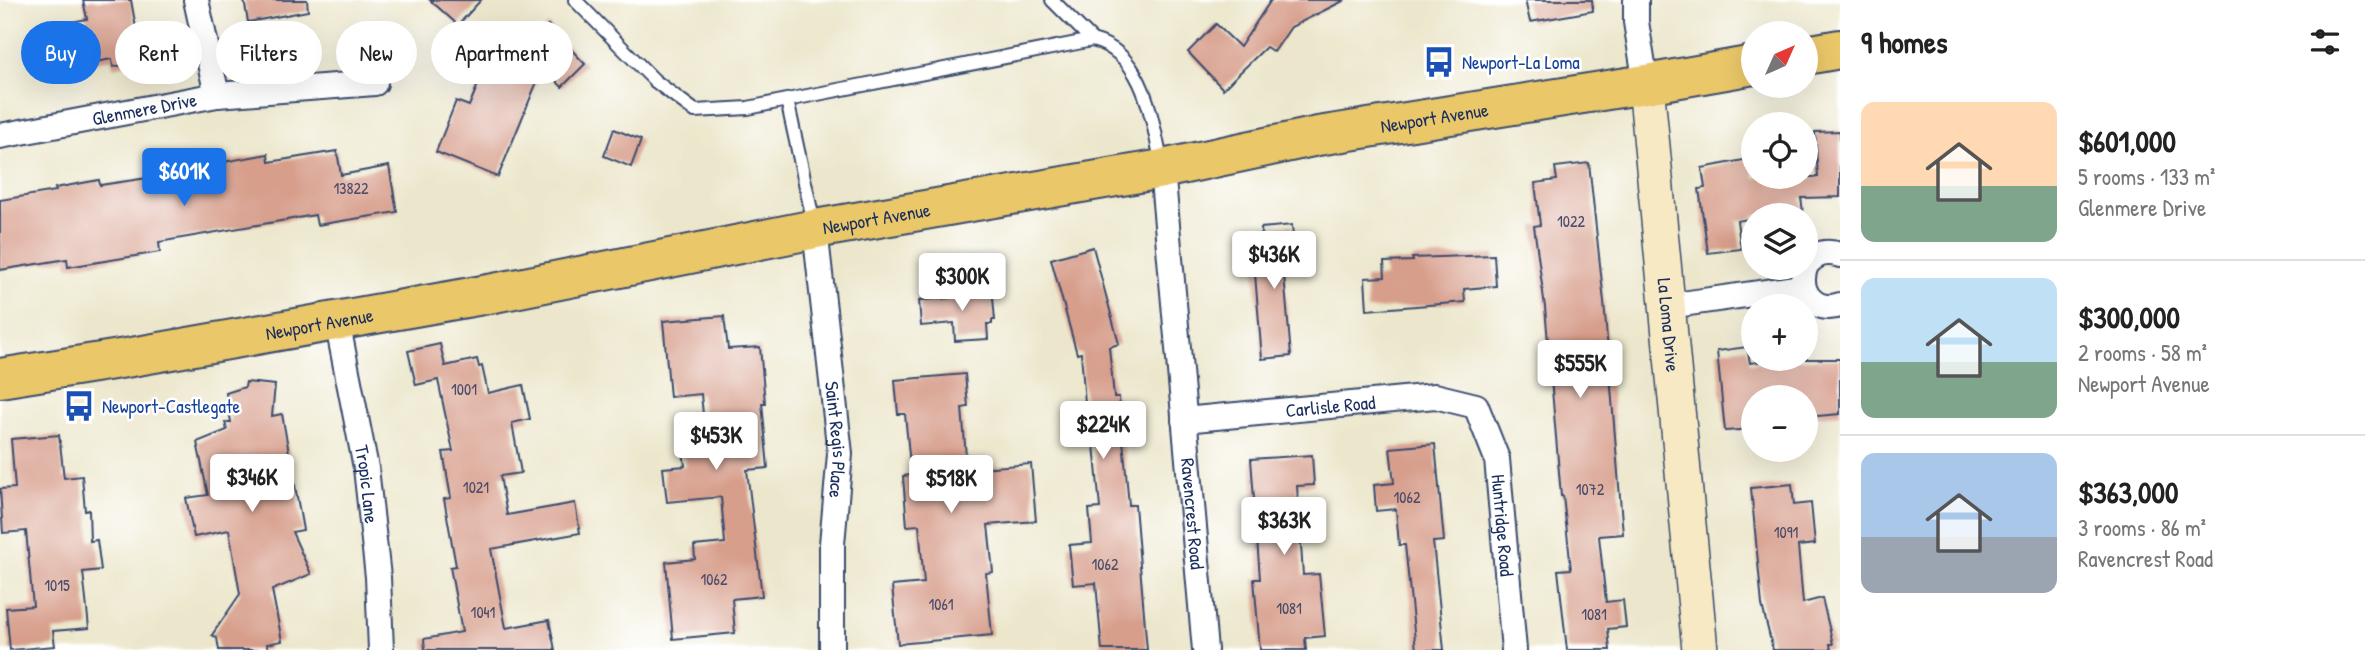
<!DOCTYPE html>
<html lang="en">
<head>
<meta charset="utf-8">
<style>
	:root { --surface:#fff; --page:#f2f2f2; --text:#222; --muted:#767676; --line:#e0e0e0; --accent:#1a73e8 }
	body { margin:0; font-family:"Patrick Hand",sans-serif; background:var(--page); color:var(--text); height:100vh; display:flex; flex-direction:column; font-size:26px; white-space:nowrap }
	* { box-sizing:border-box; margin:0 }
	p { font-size:23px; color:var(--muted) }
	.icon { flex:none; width:38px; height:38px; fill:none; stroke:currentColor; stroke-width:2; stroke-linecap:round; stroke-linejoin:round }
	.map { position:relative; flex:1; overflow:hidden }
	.drawer { display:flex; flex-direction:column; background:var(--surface); width:525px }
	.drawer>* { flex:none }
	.hud { position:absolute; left:21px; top:21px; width:665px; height:63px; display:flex; gap:14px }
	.needle { width:46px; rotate:45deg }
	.fabs { position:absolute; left:1741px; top:21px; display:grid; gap:14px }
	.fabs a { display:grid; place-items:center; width:77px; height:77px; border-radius:50%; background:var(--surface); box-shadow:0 7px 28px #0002; font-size:35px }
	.price { position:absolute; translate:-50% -60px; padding:0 16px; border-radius:7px; background:#fff; color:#222; font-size:23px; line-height:46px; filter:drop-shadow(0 2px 4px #0008) }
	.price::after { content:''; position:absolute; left:50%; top:42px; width:21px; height:16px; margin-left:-10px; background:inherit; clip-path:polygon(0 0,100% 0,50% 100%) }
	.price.on { background:var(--accent); color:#fff }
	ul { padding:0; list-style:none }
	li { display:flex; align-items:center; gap:21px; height:175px; padding:0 21px }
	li+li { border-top:2px solid var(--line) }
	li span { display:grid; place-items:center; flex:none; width:196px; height:140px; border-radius:14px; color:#555 }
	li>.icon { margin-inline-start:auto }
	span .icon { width:84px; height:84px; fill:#fffc; stroke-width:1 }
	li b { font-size:30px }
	h2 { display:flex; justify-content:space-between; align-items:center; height:84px; padding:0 21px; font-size:30px }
	.tag { padding:0 24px; border-radius:32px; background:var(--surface); box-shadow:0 7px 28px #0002; font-size:24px; line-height:63px }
	.tag.on { background:var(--accent); color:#fff }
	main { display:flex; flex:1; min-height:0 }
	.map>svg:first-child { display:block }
	.building { fill:#d79e8b }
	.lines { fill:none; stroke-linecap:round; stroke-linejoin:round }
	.lane-casing { stroke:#3a4b6e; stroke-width:16 }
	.street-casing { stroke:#3a4b6e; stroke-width:28 }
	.secondary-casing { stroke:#3a4b6e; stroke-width:38 }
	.primary-casing { stroke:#3a4b6e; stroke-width:42 }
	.lane { stroke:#fff; stroke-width:12 }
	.street { stroke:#fff; stroke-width:24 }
	.secondary { stroke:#f7e9c3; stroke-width:35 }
	.primary { stroke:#eac769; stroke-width:38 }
	.labels { text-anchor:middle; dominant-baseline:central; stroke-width:5; stroke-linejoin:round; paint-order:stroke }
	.number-label { font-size:16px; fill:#4a4b69 }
	.transit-label { font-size:19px; fill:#164399; stroke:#fff; text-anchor:start }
	.street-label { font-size:19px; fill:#1b2f5e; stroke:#fff }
</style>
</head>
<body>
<main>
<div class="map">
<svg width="1840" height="650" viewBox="0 0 1840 650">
	<rect width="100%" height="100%" fill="#fff"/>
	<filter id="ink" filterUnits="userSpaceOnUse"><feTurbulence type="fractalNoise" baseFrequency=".0143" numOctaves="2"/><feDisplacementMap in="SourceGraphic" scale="14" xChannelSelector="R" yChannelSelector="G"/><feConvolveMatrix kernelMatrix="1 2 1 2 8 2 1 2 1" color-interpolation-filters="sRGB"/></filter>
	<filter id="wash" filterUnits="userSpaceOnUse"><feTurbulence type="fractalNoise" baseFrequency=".00686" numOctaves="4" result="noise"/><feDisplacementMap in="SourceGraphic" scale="28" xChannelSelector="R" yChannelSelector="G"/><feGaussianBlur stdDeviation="1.57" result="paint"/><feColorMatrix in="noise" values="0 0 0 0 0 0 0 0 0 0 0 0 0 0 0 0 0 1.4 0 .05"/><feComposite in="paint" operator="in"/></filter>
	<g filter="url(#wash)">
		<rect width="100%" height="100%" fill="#ece7cc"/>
		<g id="blocks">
			<g class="building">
				<path d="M83 0H131L142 61 113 67 112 59 58 69 50 26 87 19Z"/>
				<path d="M244 0H307L308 11 248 22Z"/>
				<path d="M430 0H481L458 25Z"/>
				<path d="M1271 0H1345L1291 27 1274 52 1266 47 1223 89 1188 52 1216 24 1240 47Z"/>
				<path d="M1525 0H1592L1593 11 1530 22Z"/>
				<path d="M548 25 585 64 562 87 543 67 498 177 436 152 456 101 469 106 482 75V49H523Z"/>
				<path d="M614 129 641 140 631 167 604 156Z"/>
				<path d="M1840 131V197L1801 198 1803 212 1783 215H1754V218L1737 221 1741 249 1708 253 1699 189 1705 188 1702 168 1754 158V177H1818L1815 132Z"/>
				<path d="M337 151 341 175 389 166 397 212 317 225 315 215 159 242 160 252 68 267 67 259 0 270V200L56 191 55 188 99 180 100 185 168 175 167 172 268 154 269 162Z"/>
				<path d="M1589 163 1604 302 1623 534 1599 536 1606 602 1623 600 1626 627 1608 629 1610 650H1567L1558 570 1571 569 1563 496H1561L1545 307 1534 226 1540 225 1535 183 1557 180 1555 167Z"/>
				<path d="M1292 225 1295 262 1283 263 1291 356 1262 359 1254 262 1264 261 1261 228Z"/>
				<path d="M1093 247 1119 344 1109 347 1114 397H1119L1129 505H1135L1147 650H1102L1096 583 1073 585 1069 545 1092 543 1089 509 1100 508 1093 434 1077 436 1074 404 1085 403 1081 353 1077 354 1051 259Z"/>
				<path d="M1494 255 1496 286 1464 289 1465 302 1367 310 1365 278 1385 277 1384 262 1413 261 1412 258Z"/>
				<path d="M992 287 995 320H992V324H987L988 339 955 341 954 323 921 326 919 300 950 298V290Z"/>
				<path d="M724 316 728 349 760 347 765 403H762L768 468 747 470 762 596 732 599 735 633 673 639 666 562 695 559 694 546 725 543 721 497 667 502 663 468 685 466 683 451 690 450V447L706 446 701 394 670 397 663 321Z"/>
				<path d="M440 344 445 366 477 359 479 367 482 366 488 393 523 385 530 419 512 423 521 473 500 476 507 515 575 503 580 533 491 549 506 628 549 620 555 650H425L424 639 462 632 450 567 456 566 444 499 451 498 443 452 453 451 438 380 416 385 408 351Z"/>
				<path d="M1747 347 1750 363 1785 359H1840V414L1806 417V397H1754V429L1725 431 1717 351Z"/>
				<path d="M965 374 968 407 962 408 967 469 1031 464 1036 521 988 525 993 572 986 573 992 635 898 644 892 586 924 583 919 525 907 526 903 476 911 475 905 414H898L895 380Z"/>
				<path d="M246 382 275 385 272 416 282 414 303 530 292 532 311 574 272 590 282 641 267 644 268 650H219L217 638 212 635 240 594 229 530 194 537 186 498 208 495 197 442 227 430 225 422H231L226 393 245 387Z"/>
				<path d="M59 435 64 478 82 476 85 511 89 510 90 541 97 540 101 570 83 572 89 628 53 631 55 646 10 650 6 608 33 606 26 531 3 533 0 489 15 488 11 439Z"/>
				<path d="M1435 444 1444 541 1433 542 1444 650H1416L1405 545H1399L1396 509 1376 511 1374 485 1394 483 1390 448Z"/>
				<path d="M1312 455 1314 485 1297 486 1303 575 1319 574 1325 636 1305 638 1306 650H1260L1254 579H1260L1251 459Z"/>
				<path d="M1792 484 1794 505 1811 503 1815 544 1798 546 1803 603 1822 598 1833 644H1830L1831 650H1773L1762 605 1751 488Z"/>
			</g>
		</g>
	</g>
	<g filter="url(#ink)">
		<use href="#blocks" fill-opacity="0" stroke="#3a4b6e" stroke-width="2"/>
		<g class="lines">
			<defs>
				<g id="lane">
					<path d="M575 0 655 81 695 111 748 108 787 100"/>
					<path d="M1052 0 1092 40"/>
					<path d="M814 224 787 100 1092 40C1145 53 1152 121 1162 165"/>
				</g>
				<g id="street">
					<path d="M196 0 217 95"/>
					<path d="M1636 0V22L1646 84"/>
					<path id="s1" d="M0 136 217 95 375 83"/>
					<path id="s2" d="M1162 169 1205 650"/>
					<path id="s3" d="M815 229 840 454 832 544V650"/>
					<path d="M1806 265C1815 254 1826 250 1840 255"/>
					<path d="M1805 268C1797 292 1815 314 1840 305"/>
					<path d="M1668 306 1802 287"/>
					<path id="s4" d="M337 321 366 468 378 577 381 650"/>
					<path id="s5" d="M1184 420 1435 396 1476 406 1497 459 1514 650"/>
				</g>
				<g id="secondary">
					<path id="s6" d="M1646 84 1700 650"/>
				</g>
				<g id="primary">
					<path d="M1806 55 1840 49"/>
					<path id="s7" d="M0 378 126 358 494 293 815 229 1162 169 1318 136 1646 84 1754 65"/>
				</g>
			</defs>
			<use href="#lane" class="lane-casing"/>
			<use href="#street" class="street-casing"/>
			<use href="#secondary" class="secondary-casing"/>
			<use href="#primary" class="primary-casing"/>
			<use href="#lane" class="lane"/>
			<use href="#street" class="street"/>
			<use href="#secondary" class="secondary"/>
			<use href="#primary" class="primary"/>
		</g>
	</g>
	<defs>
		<symbol id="bus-bare" viewBox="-9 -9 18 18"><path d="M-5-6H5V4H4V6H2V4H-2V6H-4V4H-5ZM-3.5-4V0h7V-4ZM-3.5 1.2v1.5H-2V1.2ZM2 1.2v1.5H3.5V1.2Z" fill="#1a4fb4" stroke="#fff" stroke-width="2.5" paint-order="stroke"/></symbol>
	</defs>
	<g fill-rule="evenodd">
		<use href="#bus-bare" x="1417" y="40" width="44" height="44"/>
		<use href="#bus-bare" x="57" y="384" width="44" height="44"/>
	</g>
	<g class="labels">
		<g class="number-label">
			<text x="351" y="188">13822</text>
			<text x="1571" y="221">1022</text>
			<text x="464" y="389">1001</text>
			<text x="476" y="487">1021</text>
			<text x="1590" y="489">1072</text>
			<text x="1407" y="497">1062</text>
			<text x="1786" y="532">1091</text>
			<text x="1105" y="564">1062</text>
			<text x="714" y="579">1062</text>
			<text x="57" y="585">1015</text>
			<text x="941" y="604">1061</text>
			<text x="1289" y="608">1081</text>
			<text x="483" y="612">1041</text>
			<text x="1594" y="614">1081</text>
		</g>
		<g class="transit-label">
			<text x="1462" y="62">Newport-La Loma</text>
			<text x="102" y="406">Newport-Castlegate</text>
		</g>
		<g class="street-label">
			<text stroke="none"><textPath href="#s1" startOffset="147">Glenmere Drive</textPath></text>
			<text stroke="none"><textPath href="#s7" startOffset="1458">Newport Avenue</textPath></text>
			<text stroke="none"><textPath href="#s7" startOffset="891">Newport Avenue</textPath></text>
			<text stroke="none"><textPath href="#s7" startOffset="324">Newport Avenue</textPath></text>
			<text stroke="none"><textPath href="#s6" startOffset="242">La Loma Drive</textPath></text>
			<text stroke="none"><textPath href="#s5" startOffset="147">Carlisle Road</textPath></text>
			<text stroke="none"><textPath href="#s3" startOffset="212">Saint Regis Place</textPath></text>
			<text stroke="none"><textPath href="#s4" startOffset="166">Tropic Lane</textPath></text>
			<text stroke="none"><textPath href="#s2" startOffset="346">Ravencrest Road</textPath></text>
			<text stroke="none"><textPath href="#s5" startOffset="418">Huntridge Road</textPath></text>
		</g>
	</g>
</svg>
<div class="fabs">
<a><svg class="needle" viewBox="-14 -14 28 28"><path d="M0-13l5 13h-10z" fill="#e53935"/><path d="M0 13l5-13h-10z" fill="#767676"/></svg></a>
<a><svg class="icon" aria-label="locate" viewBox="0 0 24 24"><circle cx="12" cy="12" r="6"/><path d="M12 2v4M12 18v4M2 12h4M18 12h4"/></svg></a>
<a><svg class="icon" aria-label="layers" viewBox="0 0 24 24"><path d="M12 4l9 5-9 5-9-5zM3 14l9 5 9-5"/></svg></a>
<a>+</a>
<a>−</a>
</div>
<b class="price on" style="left:184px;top:208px">$601K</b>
<b class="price" style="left:1274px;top:291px">$436K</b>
<b class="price" style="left:962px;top:313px">$300K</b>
<b class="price" style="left:1580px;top:400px">$555K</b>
<b class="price" style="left:1103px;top:461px">$224K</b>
<b class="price" style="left:716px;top:472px">$453K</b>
<b class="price" style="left:252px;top:514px">$346K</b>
<b class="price" style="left:951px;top:515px">$518K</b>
<b class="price" style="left:1284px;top:557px">$363K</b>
<div class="hud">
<a class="tag on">Buy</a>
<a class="tag">Rent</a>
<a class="tag">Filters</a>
<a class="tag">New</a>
<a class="tag">Apartment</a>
</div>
</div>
<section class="drawer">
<h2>9 homes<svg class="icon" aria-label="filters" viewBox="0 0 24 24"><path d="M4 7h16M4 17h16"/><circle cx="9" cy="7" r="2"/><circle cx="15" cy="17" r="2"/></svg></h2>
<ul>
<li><span style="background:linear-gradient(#ffd9b3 60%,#7fa58c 0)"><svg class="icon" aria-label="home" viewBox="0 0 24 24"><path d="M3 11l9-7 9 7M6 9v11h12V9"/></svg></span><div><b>$601,000</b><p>5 rooms · 133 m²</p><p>Glenmere Drive</p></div></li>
<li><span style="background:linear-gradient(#bfe0f5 60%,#7fa58c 0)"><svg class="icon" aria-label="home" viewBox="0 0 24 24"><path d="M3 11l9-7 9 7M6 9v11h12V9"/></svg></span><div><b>$300,000</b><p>2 rooms · 58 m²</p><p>Newport Avenue</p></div></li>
<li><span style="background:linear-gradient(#a9c7e8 60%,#9aa5b1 0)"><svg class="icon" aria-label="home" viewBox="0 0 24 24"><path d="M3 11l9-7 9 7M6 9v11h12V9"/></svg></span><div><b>$363,000</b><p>3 rooms · 86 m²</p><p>Ravencrest Road</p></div></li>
</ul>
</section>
</main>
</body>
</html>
